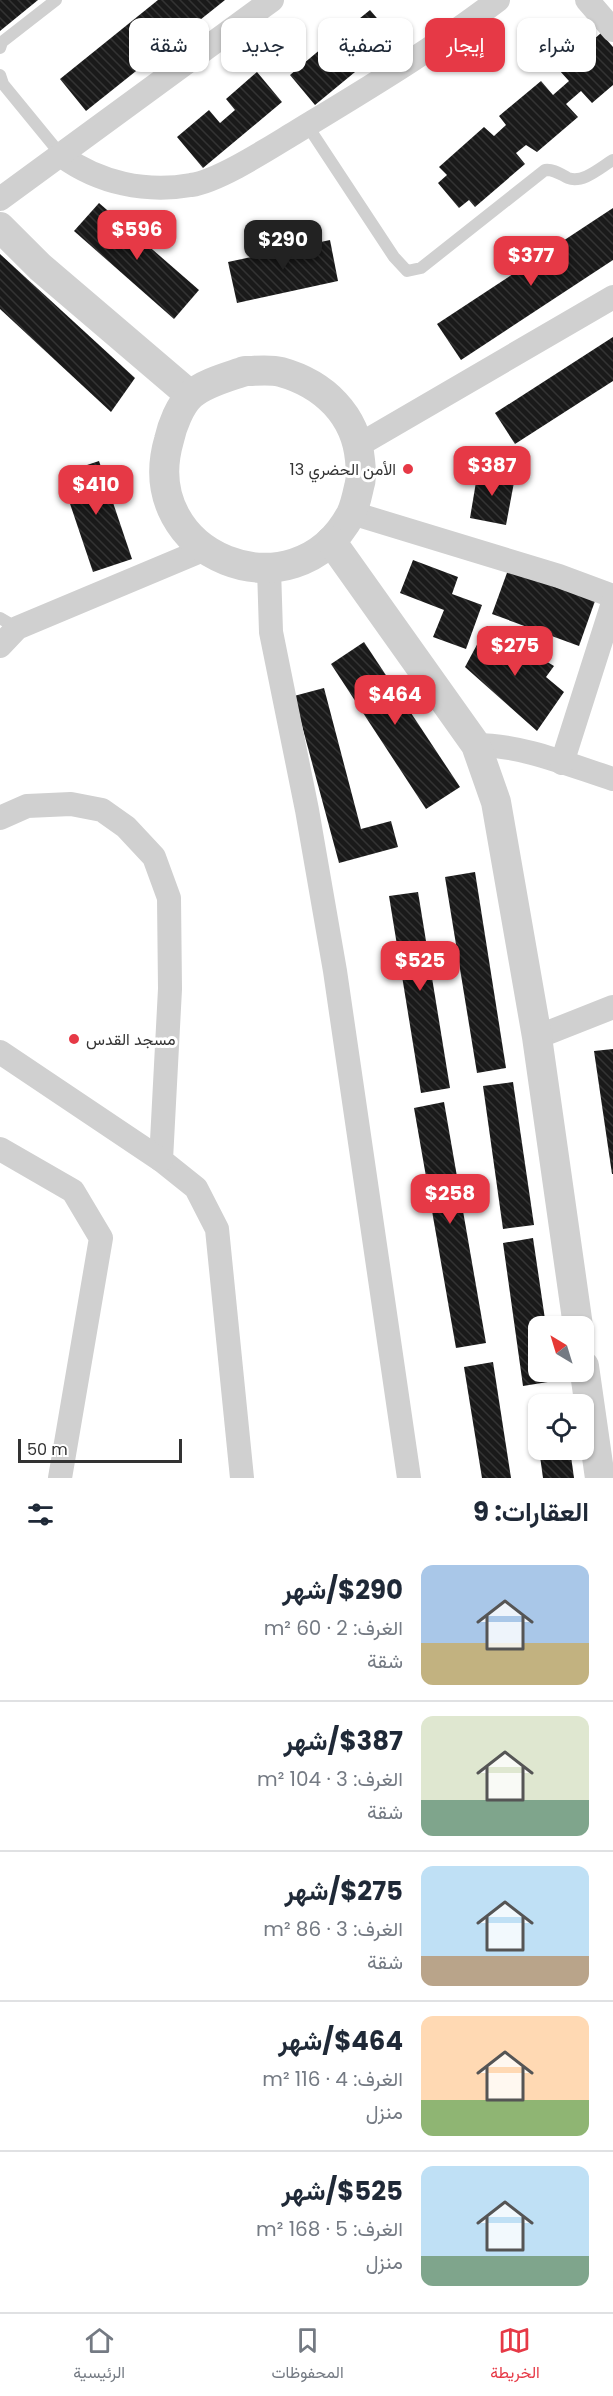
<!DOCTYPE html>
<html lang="ar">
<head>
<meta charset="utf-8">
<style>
	:root { --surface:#fff; --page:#f6f6f7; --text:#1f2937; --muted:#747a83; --line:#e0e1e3; --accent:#e63946 }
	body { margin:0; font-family:Poppins,Vazirmatn,sans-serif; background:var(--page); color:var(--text); direction:rtl; height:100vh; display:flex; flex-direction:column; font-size:22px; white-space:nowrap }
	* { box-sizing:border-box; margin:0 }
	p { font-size:20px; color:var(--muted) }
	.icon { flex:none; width:33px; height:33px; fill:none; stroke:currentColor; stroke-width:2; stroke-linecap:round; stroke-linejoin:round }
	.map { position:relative; height:1478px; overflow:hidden; direction:ltr }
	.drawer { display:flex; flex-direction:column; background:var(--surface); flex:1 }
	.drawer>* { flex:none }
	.banner { position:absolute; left:18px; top:18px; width:578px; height:54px; direction:rtl; display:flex; gap:12px }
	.needle { width:39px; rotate:322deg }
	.tools { position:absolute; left:528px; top:1316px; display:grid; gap:12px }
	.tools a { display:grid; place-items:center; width:66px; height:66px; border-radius:12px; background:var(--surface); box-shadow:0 2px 4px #0004; font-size:30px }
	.scale { position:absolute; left:18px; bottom:15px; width:164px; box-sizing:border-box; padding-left:6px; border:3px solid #333; border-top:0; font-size:16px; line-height:21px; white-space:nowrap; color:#333; -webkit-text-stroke:4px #fff; paint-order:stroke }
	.price { position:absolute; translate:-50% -51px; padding:0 14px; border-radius:12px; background:var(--accent); color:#fff; font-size:20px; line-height:39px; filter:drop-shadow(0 2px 3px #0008) }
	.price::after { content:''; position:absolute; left:50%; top:36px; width:18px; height:14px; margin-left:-9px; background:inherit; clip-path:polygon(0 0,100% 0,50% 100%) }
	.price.selected { background:#222; color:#fff }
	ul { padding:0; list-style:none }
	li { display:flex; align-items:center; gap:18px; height:150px; padding:0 24px }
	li+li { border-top:2px solid var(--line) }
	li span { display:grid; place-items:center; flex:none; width:168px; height:120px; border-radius:12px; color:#555 }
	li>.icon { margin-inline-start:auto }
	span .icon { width:72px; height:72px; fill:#fffc; stroke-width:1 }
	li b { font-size:26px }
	h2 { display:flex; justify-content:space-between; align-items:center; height:72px; padding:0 24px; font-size:26px }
	.tag { padding:0 21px; border-radius:12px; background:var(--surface); box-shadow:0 2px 4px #0004; font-size:21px; line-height:54px }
	.tag.selected { background:var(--accent); color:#fff }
	.tabs { display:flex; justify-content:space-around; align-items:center; height:84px; border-top:2px solid var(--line); background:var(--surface); font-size:16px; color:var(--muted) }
	.tabs a { display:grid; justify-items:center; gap:3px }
	.tabs .selected { color:var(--accent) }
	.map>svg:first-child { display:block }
	.building { fill:url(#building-back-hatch) }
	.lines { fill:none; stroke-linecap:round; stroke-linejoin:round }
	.service { stroke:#d0d0d0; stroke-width:12 }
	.minor { stroke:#d0d0d0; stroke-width:24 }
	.tertiary { stroke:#d0d0d0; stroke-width:30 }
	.poi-dot { fill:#e63946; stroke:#fff; stroke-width:2 }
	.labels { text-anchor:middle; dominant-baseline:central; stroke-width:6; stroke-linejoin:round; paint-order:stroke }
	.poi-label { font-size:16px; fill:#333; stroke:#fff; text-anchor:end }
</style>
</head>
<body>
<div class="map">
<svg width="613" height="1478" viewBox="0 0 613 1478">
	<defs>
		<pattern id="building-back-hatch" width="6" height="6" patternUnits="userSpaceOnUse" patternTransform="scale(1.5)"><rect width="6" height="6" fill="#1a1a1a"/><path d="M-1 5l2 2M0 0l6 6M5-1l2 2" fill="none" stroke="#333"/></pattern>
	</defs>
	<rect width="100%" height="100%" fill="#fff"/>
	<g class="building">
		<path d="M0 0H38L0 31Z"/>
		<path d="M158 0H225L86 111 60 79Z"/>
		<path d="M370 10 395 39 315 105 290 75 322 48 333 60 347 48 338 36Z"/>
		<path d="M601 33 613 47V85L592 103 581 91 566 104 578 117 537 152 526 145 516 153 525 164 475 207 469 200 459 208 438 183 447 175 439 167 484 127 494 136 506 125 499 116 541 81 553 95 569 81 559 70Z"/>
		<path d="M257 72 282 102 203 168 177 137 209 110 220 123 235 110 226 99Z"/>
		<path d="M99 203 199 290 174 319 74 231Z"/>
		<path d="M613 208V260L461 360 437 324Z"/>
		<path d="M330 240 338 281 237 303 228 262Z"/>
		<path d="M0 254 135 378 111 412 0 309Z"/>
		<path d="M613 337V381L515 444 495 413Z"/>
		<path d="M99 461 132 559 93 572 60 474Z"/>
		<path d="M478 470 515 477 506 525 470 518Z"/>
		<path d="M413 560 458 577 452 594 482 605 466 649 433 637 444 610 400 593Z"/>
		<path d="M508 570 595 601 579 646 492 614Z"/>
		<path d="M487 626 554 666 546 677 564 692 537 731 465 667Z"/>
		<path d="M364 642 460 787 426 809 331 664Z"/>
		<path d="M324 688 361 829 391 821 398 847 339 863 294 696Z"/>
		<path d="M475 872 506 1068 477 1073 445 877Z"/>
		<path d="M418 892 450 1088 421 1093 389 896Z"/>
		<path d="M613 1049V1174H612L594 1051Z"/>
		<path d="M513 1082 534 1225 503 1229 483 1086Z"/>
		<path d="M444 1102 486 1343 456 1348 414 1108Z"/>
		<path d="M533 1238 546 1326H538V1371H552L554 1381 523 1386 503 1243Z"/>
		<path d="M493 1362 511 1478H482L464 1367Z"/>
		<path d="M538 1404V1437H537L532 1405Z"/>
		<path d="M539 1449H570L574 1478H543Z"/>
	</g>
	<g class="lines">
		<g class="service">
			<path d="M0 48 2 42 56 0"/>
			<path d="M0 75 3 84 62 156"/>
			<path d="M307 125 394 257 407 271 421 268 545 170C554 169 560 174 568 178 583 184 601 167 613 160"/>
			<path d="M0 618 17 628"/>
		</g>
		<g class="minor">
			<path d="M587 0 613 30"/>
			<path d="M62 156C99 183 146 193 191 185 219 181 271 147 296 132 365 90 434 49 498 0"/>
			<path d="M0 199 272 0"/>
			<path d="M359 445 613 297"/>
			<path d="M352 513 559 576 613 596"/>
			<path d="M269 569 271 632 307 810 335 971 409 1478"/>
			<path d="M0 646 17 628 203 550"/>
			<path d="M476 745C523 745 569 765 613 779"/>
			<path d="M562 763 613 603"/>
			<path d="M0 818 27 806 71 804 102 810 126 827 154 857 169 898 170 989 161 1160 196 1188 217 1229 242 1478"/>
			<path d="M537 1037 613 1007"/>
			<path d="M0 1052 161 1160"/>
			<path d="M0 1149 73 1191 101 1238 60 1478"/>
		</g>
		<g class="tertiary">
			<path d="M0 227 40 267 190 395"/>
			<path d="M245 371C256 371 270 369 281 372 324 384 356 415 360 460 361 470 362 478 359 487 357 496 355 506 351 514 295 619 135 557 169 440 172 426 180 405 191 395 204 383 228 377 245 371Z"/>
			<path d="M331 541 476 745 496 802 537 1037 578 1326"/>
			<path d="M584 1366 600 1478"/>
		</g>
	</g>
	<g class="poi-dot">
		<circle cx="408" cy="469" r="6"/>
		<circle cx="74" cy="1039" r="6"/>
	</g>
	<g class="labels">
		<g class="poi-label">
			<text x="396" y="469">الأمن الحضري 13</text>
			<text x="86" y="1039" text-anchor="start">مسجد القدس</text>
		</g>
	</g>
</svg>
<div class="tools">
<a><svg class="needle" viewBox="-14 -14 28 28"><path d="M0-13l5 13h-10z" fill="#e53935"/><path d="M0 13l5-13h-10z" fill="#747a83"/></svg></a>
<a><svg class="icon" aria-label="locate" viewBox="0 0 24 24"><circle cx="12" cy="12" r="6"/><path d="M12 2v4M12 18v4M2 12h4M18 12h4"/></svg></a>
</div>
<div class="scale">50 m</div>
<b class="price" style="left:137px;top:261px">$596</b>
<b class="price selected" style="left:283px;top:271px">$290</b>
<b class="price" style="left:531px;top:287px">$377</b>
<b class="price" style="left:492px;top:497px">$387</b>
<b class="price" style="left:96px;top:516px">$410</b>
<b class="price" style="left:515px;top:677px">$275</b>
<b class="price" style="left:395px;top:726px">$464</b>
<b class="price" style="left:420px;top:992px">$525</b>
<b class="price" style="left:450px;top:1225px">$258</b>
<div class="banner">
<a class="tag">شراء</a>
<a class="tag selected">إيجار</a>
<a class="tag">تصفية</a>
<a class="tag">جديد</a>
<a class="tag">شقة</a>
</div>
</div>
<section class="drawer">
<h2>العقارات: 9<svg class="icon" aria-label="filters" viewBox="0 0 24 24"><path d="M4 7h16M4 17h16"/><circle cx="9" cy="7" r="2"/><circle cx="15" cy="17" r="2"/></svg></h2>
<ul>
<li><span style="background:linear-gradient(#a9c7e8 65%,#c2b280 0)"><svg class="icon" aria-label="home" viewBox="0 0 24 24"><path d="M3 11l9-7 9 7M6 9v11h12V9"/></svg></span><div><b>$290/شهر</b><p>الغرف: 2 · 60 m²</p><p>شقة</p></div></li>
<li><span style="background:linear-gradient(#dfe7d0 70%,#7fa58c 0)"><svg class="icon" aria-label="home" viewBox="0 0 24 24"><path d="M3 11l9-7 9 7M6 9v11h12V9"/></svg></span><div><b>$387/شهر</b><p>الغرف: 3 · 104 m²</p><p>شقة</p></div></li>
<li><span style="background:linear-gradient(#bfe0f5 75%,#b9a48a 0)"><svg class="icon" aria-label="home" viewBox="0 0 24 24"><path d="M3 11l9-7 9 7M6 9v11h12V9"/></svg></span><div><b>$275/شهر</b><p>الغرف: 3 · 86 m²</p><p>شقة</p></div></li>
<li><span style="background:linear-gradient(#ffd9b3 70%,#8fb573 0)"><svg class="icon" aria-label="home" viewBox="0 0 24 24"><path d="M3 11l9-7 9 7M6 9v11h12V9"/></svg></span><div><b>$464/شهر</b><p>الغرف: 4 · 116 m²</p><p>منزل</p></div></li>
<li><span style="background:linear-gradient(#bfe0f5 75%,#7fa58c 0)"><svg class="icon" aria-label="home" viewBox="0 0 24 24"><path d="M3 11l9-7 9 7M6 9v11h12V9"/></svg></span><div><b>$525/شهر</b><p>الغرف: 5 · 168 m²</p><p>منزل</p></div></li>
</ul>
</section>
<nav class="tabs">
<a class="selected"><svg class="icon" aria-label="map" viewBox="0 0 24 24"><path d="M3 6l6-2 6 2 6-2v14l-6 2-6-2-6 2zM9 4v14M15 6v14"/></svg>الخريطة</a>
<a><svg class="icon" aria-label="saved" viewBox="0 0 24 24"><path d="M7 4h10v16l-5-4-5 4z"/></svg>المحفوظات</a>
<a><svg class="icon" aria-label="home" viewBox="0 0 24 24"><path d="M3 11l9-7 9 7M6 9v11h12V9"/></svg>الرئيسية</a>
</nav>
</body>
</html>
